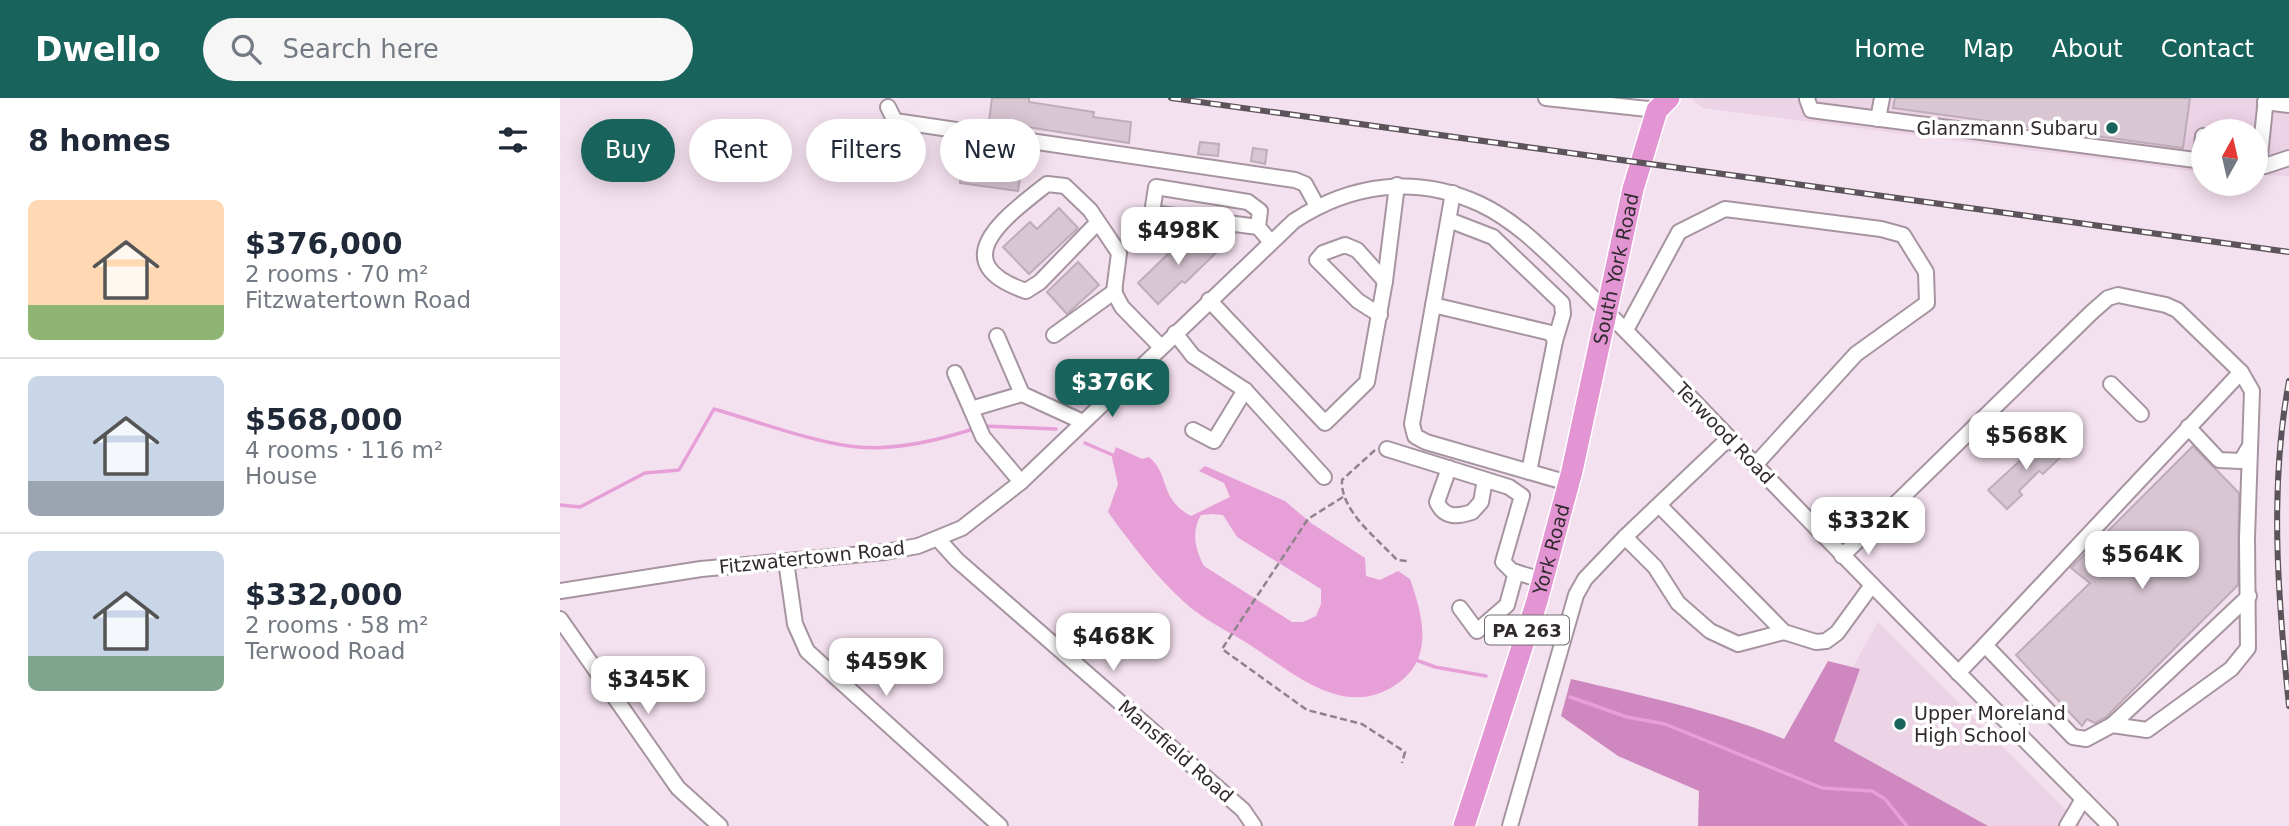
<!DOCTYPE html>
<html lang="en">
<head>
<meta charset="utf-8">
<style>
	:root { --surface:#fff; --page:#f6f6f7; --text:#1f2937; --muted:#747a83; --line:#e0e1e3; --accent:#18635b }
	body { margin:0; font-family:"DejaVu Sans",sans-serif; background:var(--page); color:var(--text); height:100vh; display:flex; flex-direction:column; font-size:26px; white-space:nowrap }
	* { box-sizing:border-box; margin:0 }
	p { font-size:23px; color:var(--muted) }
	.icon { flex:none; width:38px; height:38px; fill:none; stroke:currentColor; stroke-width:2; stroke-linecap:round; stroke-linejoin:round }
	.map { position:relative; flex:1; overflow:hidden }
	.panel { display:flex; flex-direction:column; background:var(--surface); width:560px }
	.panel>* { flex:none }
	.banner { position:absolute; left:21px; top:21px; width:665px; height:63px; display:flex; gap:14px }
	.needle { width:46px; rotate:8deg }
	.tools { position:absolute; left:1631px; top:21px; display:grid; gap:14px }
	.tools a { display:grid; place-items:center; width:77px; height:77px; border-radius:50%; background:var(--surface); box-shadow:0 4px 18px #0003; font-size:35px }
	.price { position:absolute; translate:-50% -60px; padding:0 16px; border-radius:14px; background:#fff; color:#222; font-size:23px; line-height:46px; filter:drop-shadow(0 2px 4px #0008) }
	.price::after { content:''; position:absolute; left:50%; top:42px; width:21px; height:16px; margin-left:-10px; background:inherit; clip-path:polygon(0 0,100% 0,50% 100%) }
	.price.current { background:var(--accent); color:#fff }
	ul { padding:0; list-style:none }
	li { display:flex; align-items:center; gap:21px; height:175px; padding:0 28px }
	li+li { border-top:2px solid var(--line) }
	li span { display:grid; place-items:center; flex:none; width:196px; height:140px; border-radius:10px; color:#555 }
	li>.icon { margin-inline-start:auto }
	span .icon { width:84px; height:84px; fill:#fffc; stroke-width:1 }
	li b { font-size:30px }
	h2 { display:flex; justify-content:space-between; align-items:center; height:84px; padding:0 28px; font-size:30px }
	.tag { padding:0 24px; border-radius:32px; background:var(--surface); box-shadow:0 4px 18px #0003; font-size:24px; line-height:63px }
	.tag.current { background:var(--accent); color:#fff }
	header { display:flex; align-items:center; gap:42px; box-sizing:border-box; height:98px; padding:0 35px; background:var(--accent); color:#fff }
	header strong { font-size:33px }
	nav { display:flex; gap:38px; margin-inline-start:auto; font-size:24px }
	.search { width:490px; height:63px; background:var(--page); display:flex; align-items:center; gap:18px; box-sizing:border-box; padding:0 24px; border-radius:38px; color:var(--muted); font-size:26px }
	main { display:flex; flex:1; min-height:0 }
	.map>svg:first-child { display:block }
	.built { fill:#edd3e6 }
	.forest { fill:#ce88bf }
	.water { fill:#e79fd8; fill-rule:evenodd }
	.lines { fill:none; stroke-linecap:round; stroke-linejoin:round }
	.stream { stroke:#e79fd8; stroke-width:3.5 }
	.building { fill:#d8c6d3; stroke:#beacb9; stroke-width:2 }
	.minor-casing { stroke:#a695a1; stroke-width:18 }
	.highway-casing { stroke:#fff; stroke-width:24 }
	.path { stroke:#8e828b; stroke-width:2.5; stroke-dasharray:7 3.5; stroke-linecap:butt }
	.minor { stroke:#fff; stroke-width:14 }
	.highway { stroke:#e295d2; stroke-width:21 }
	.rail-casing { stroke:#5d545b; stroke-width:6 }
	.rail { stroke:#fff; stroke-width:3.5; stroke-dasharray:10; stroke-linecap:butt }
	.poi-dot { fill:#18635b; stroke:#fff; stroke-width:2.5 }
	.labels { text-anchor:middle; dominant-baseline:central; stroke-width:7; stroke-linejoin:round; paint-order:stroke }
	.shield { fill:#fff; stroke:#6f6a6d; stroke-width:2 }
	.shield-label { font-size:18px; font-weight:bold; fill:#312a2f }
	.poi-label { font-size:19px; fill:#312a2f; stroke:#fff; text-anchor:end }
	.street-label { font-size:19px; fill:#312a2f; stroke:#fff }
</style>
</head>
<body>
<header>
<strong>Dwello</strong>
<div class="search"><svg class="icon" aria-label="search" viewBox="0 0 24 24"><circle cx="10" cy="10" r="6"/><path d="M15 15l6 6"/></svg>Search here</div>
<nav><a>Home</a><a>Map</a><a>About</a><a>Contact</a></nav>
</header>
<main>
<section class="panel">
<h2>8 homes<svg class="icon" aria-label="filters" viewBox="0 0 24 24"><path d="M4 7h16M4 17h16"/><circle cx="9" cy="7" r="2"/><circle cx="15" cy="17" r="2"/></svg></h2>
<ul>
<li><span style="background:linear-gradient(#ffd9b3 75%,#8fb573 0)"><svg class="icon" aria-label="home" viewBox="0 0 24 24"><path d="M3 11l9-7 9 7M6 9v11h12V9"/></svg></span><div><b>$376,000</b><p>2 rooms · 70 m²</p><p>Fitzwatertown Road</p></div></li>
<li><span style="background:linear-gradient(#c9d6e8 75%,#9aa5b1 0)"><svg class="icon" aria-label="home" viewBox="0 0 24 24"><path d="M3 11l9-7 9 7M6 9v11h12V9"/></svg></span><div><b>$568,000</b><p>4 rooms · 116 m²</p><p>House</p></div></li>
<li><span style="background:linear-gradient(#c9d6e8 75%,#7fa58c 0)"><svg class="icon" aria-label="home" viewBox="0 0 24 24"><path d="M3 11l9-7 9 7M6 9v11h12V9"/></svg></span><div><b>$332,000</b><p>2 rooms · 58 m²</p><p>Terwood Road</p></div></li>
</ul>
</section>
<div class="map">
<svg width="1729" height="728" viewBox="0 0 1729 728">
	<rect width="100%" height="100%" fill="#f4e1ef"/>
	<g class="built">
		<path d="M1131 0H1729V78L1696 77V33H1643V74H1638L1142 10Z"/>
		<path d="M1318 524 1522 728H1204Z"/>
	</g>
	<path class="forest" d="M1268 563 1300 571 1274 643 1428 728H1138L1139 693 1058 658 1001 618 1011 581C1083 598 1156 613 1224 641Z"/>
	<path class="water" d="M556 349 582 361 589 359C611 378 598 400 631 418L670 399 664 385 639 373 645 368 725 403 751 425 805 460 806 478 820 482 838 473 850 481C862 515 874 557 841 583 787 625 735 576 690 547 668 533 642 521 623 503 594 476 571 446 548 414L558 386 552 360ZM652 416 663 417 677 439 761 491V506L756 518 743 524H732L644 468C635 451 631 434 641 417Z"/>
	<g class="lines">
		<g class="stream">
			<path d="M423 328 496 331"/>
			<path d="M525 345 557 359"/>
			<path d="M0 407 20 409 85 375 119 372 154 311C196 323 247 342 289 348 330 354 377 343 416 330"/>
			<path d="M856 562 875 569 926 578"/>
			<path d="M1010 599 1067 619 1105 626 1262 690 1312 693 1325 701 1347 728"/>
		</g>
	</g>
	<g class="building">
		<path d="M432 0H469V4L534 14 533 19 571 24 569 45 429 23Z"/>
		<path d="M1335 0H1630L1623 50 1333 10Z"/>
		<path d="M640 44 659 46 658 58 638 56Z"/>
		<path d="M693 50 707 52 705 66 691 63Z"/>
		<path d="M403 60 462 68 458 93 400 85Z"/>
		<path d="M499 110 518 130 469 176 443 149 470 124 477 131Z"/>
		<path d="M611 139 664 147 625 185 622 183 598 206 578 185 609 155Z"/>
		<path d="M518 164 539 187 507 216 487 194Z"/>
		<path d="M1487 338 1505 355 1483 376 1479 373 1459 393 1462 397 1447 411 1428 392Z"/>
		<path d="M1633 348 1679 395 1678 487 1546 619 1535 625 1527 621 1522 628 1456 557 1530 485 1511 470Z"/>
	</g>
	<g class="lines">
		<defs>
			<g id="minor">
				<path d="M986 0 1097 12"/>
				<path d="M1247 1 1251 12 1643 63"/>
				<path d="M1705 4 1729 7"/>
				<path d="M328 9 335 23 735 82 745 86 757 108"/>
				<path d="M1318 21 1322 0"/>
				<path d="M1640 62 1643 38"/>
				<path d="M1696 67 1705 68 1729 60"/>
				<path d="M1699 67 1706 0"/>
				<path d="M893 95 852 326 855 338 866 344 1008 385"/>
				<path d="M889 122 933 139 1002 205 1003 216 995 243"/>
				<path d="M538 124 480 184 466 193C381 164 448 117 487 86L505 88 530 112 559 155 554 194 562 209 601 249"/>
				<path d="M698 129 700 113 688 104 596 89 592 115 698 129 710 143"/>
				<path d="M649 202 765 325 807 284 825 183 837 87"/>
				<path d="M873 207 991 235 995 243 969 374"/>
				<path d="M820 217 798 203 757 162 763 155 785 147 797 152 825 183"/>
				<path d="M1066 232 1119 134 1165 111 1321 131 1343 137 1366 174 1367 205 1296 256 1195 367"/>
				<path d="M615 235 633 258 685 292 764 379"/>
				<path d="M494 237 555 193"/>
				<path d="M437 238 462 296"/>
				<path d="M395 275 411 311 462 296 523 324"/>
				<path d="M1551 286 1581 316"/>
				<path d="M411 311 423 339 461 384"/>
				<path d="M1628 329 1659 362 1681 363 1688 351"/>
				<path d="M633 332 654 343 685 292"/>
				<path d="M827 351 949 389 962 398 943 464 952 473 982 482"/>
				<path d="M889 370 877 404C884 420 897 419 912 414L921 404 925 382"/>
				<path d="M1100 408 1224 534 1256 544 1266 543 1277 535 1312 487"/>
				<path d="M1065 439 1095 469 1118 505 1150 533 1178 546 1224 534"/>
				<path d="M378 441 397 462 683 712 694 728"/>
				<path d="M1282 458 1532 214 1548 200 1558 197 1606 207 1617 212 1681 274 1692 293 1687 440 1688 550 1671 571 1587 632 1552 627 1526 641 1513 639 1425 547 1398 575"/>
				<path d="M226 463 235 526 247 553 440 728"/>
				<path d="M0 493 141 471 325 454 358 448 402 430 461 384 734 123C792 85 857 77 920 106 956 123 984 152 1013 180 1061 227 1107 275 1154 324 1284 460 1417 594 1550 728"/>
				<path d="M900 510 917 533 947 507 956 474"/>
				<path d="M0 521 118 690 160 728"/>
				<path d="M1425 547 1681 274"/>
				<path d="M1552 627 1689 498"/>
				<path d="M950 728 1016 497 1025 481 1065 439 1169 340"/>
				<path d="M1507 728 1523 701"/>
			</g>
			<g id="highway">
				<path id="s1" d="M904 728 977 503 1012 373 1073 91 1097 12 1109 0"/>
			</g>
		</defs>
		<use href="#minor" class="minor-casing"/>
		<use href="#highway" class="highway-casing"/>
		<g class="path">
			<path d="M815 352 782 382C780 413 818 441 837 462L847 463"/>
			<path d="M783 399 748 421 662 551 747 612 802 626 845 654 842 665"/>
		</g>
		<use href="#minor" class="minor"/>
		<use href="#highway" class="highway"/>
		<defs>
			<g id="rail">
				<path d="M611 0 1729 154"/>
				<path d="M1729 283C1709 390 1718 500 1729 608"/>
			</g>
		</defs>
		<use href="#rail" class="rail-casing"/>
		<use href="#rail" class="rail"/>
	</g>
	<g class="poi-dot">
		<circle cx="1552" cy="30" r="7"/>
		<circle cx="1340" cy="626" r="7"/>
	</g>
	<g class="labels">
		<rect class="shield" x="925" y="517.5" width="84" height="29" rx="5"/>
		<g class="shield-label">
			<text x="967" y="532">PA 263</text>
		</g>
		<g class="poi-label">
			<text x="1538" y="30">Glanzmann Subaru</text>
			<text x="1354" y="615" text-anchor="start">Upper Moreland<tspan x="1354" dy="22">High School</tspan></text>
		</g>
		<g class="street-label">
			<text stroke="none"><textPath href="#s1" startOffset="578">South York Road</textPath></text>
			<text transform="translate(1165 335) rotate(46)">Terwood Road</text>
			<text stroke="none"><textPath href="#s1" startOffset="290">York Road</textPath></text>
			<text transform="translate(252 459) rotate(-6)">Fitzwatertown Road</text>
			<text transform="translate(616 653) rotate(41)">Mansfield Road</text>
		</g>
	</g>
</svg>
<div class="tools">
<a><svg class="needle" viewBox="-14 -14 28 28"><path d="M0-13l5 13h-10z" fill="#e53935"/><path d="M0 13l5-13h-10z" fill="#747a83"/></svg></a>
</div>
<b class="price" style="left:618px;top:169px">$498K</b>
<b class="price current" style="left:552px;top:321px">$376K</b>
<b class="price" style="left:1466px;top:374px">$568K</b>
<b class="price" style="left:1308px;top:459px">$332K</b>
<b class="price" style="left:1582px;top:493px">$564K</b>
<b class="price" style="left:553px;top:575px">$468K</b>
<b class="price" style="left:326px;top:600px">$459K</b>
<b class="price" style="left:88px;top:618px">$345K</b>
<div class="banner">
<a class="tag current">Buy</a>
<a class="tag">Rent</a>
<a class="tag">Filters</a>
<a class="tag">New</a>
</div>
</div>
</main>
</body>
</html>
